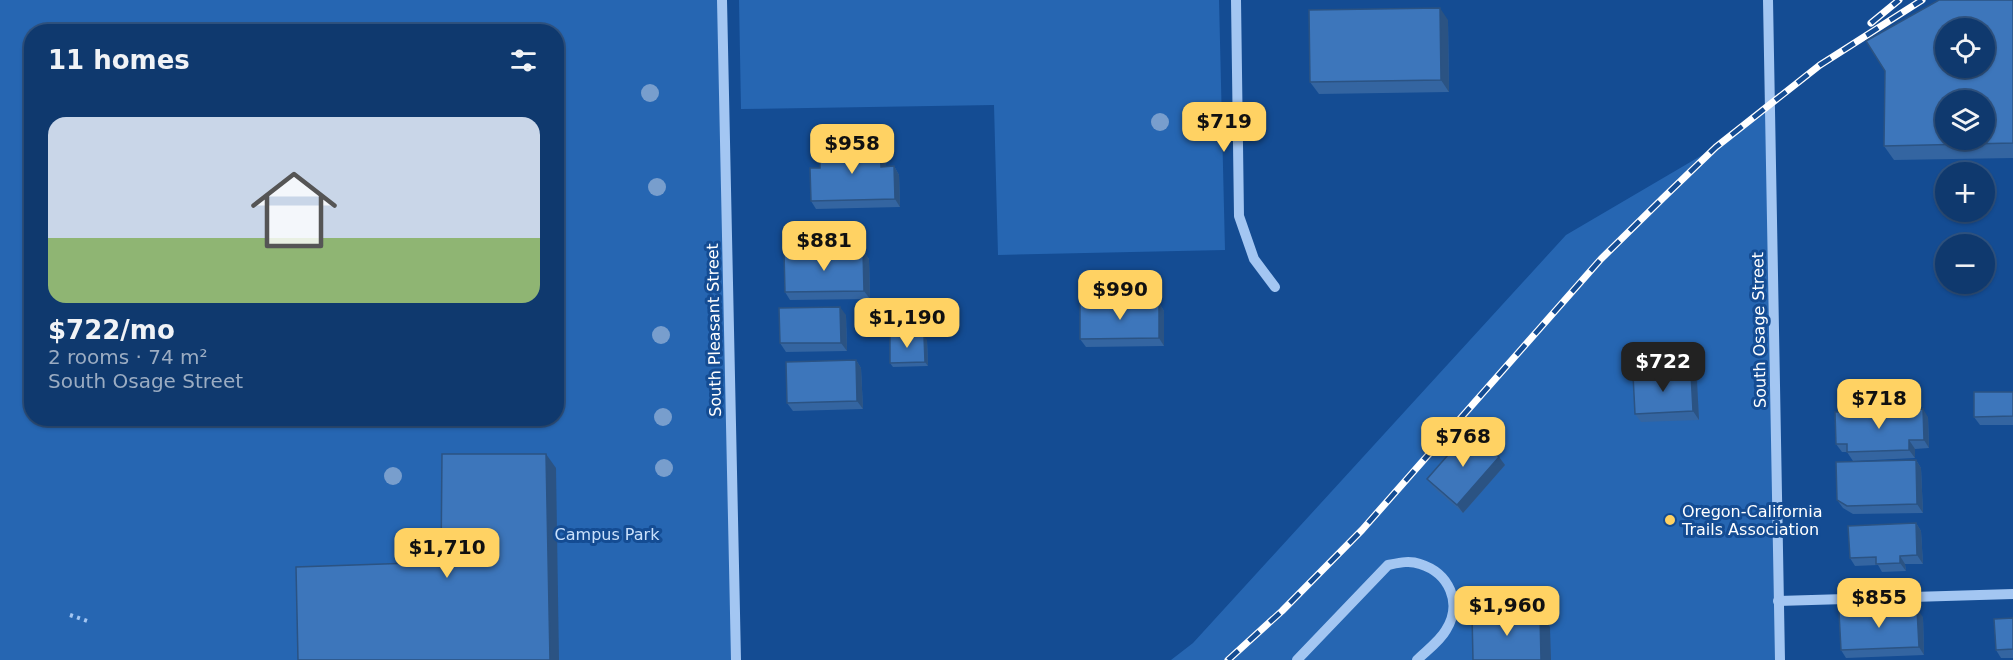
<!DOCTYPE html>
<html lang="en">
<head>
<meta charset="utf-8">
<style>
	:root { --surface:#0f396e; --page:#1d4476; --text:#f1f3f6; --muted:#9bacc2; --line:#2f5381; --accent:#ffd263 }
	body { margin:0; font-family:"DejaVu Sans",sans-serif; background:var(--page); color:var(--text); height:100vh; display:flex; flex-direction:column; font-size:22px; white-space:nowrap }
	* { box-sizing:border-box; margin:0 }
	p { font-size:20px; color:var(--muted) }
	.icon { flex:none; width:33px; height:33px; fill:none; stroke:currentColor; stroke-width:2; stroke-linecap:round; stroke-linejoin:round }
	.map { position:relative; flex:1; overflow:hidden }
	.drawer { position:absolute; left:24px; top:24px; width:540px; height:402px; display:flex; flex-direction:column; background:var(--surface); border-radius:24px; box-shadow:0 2px 4px #0004,0 0 0 2px var(--line) }
	.drawer>* { flex:none }
	.fabs { position:absolute; left:1935px; top:18px; display:grid; gap:12px }
	.fabs a { display:grid; place-items:center; width:60px; height:60px; border-radius:50%; background:var(--surface); box-shadow:0 2px 4px #0004,0 0 0 2px var(--line); font-size:30px }
	.price { position:absolute; translate:-50% -51px; padding:0 14px; border-radius:12px; background:var(--accent); color:#111; font-size:20px; line-height:39px; filter:drop-shadow(0 2px 3px #0008) }
	.price::after { content:''; position:absolute; left:50%; top:36px; width:18px; height:14px; margin-left:-9px; background:inherit; clip-path:polygon(0 0,100% 0,50% 100%) }
	.price.active { background:#222; color:#fff }
	ul { padding:0; list-style:none }
	li { display:grid; align-content:center; gap:12px; height:318px; padding:0 24px }
	li span { display:grid; place-items:center; height:186px; border-radius:18px; color:#555 }
	li>.icon { margin-inline-start:auto }
	span .icon { width:108px; height:108px; fill:#fffc; stroke-width:1 }
	li b { font-size:26px }
	h2 { display:flex; justify-content:space-between; align-items:center; height:72px; padding:0 24px; font-size:26px }
	.map>svg:first-child { display:block }
	.green { fill:#2666b2; fill-rule:evenodd }
	.lines { fill:none; stroke-linecap:round; stroke-linejoin:round }
	.path { stroke:#a3c6f2; stroke-width:4; stroke-dasharray:3 4.5; stroke-linecap:butt }
	.minor { stroke:#a3c6f2; stroke-width:10 }
	.rail-casing { stroke:#fff; stroke-width:7 }
	.rail { stroke:#144c93; stroke-width:4.5; stroke-dasharray:14; stroke-linecap:butt }
	.tree { fill:#789ecd }
	.wall { fill:#3465a1 }
	.shaded-wall { fill:#2b5383 }
	.building { fill:#3d76bb; stroke:#2b5383; stroke-width:1.5; fill-rule:evenodd }
	.poi-dot { fill:#ffd263; stroke:#144c93; stroke-width:2 }
	.labels { text-anchor:middle; dominant-baseline:central; stroke-width:6; stroke-linejoin:round; paint-order:stroke }
	.street-label { font-size:16px; fill:#fff; stroke:#144c93 }
	.poi-label { font-size:16px; fill:#fff; stroke:#144c93; text-anchor:start }
	.park-label { font-size:16px; fill:#cae1fc; stroke:#144c93 }
</style>
</head>
<body>
<div class="map">
<svg width="2013" height="660" viewBox="0 0 2013 660">
	<rect width="100%" height="100%" fill="#144c93"/>
	<g class="green">
		<path d="M0 0H722L736 660H0ZM32 32H556V418H32Z"/>
		<path d="M739 0H1219L1225 250 998 255 994 105 741 109Z"/>
		<path d="M1770 105 1780 660H1171L1193 643 1566 235 1716 147Z"/>
	</g>
	<g class="lines">
		<path class="path" d="M70 615 90 622"/>
		<g class="minor">
			<path d="M722 0 736 660"/>
			<path d="M1236 0 1239 216 1254 259 1275 287"/>
			<path d="M1768 0 1780 660"/>
			<path d="M1778 601 2013 594"/>
			<path d="M1297 660 1388 565C1398 563 1409 560 1420 564 1449 573 1463 603 1446 630 1440 641 1426 651 1417 660"/>
		</g>
		<defs>
			<g id="rail">
				<path d="M1871 23 1899 0"/>
				<path d="M1228 660 1282 611 1362 530 1601 259 1662 199 1716 147 1820 65 1922 0"/>
			</g>
		</defs>
		<use href="#rail" class="rail-casing"/>
		<use href="#rail" class="rail"/>
	</g>
	<g class="tree">
		<circle cx="650" cy="93" r="9"/>
		<circle cx="1160" cy="122" r="9"/>
		<circle cx="657" cy="187" r="9"/>
		<circle cx="661" cy="335" r="9"/>
		<circle cx="663" cy="417" r="9"/>
		<circle cx="664" cy="468" r="9"/>
		<circle cx="393" cy="476" r="9"/>
	</g>
	<g class="wall">
		<path d="M2013 0V158L1894 160 1884 146Z"/>
		<path d="M1448 20 1449 92 1319 94 1310 82Z"/>
		<path d="M886 154V166H894L899 175 900 207 816 209 811 201 820 168Z"/>
		<path d="M863 251 869 259 870 299 790 300 785 292Z"/>
		<path d="M1159 303 1164 311V346L1086 347 1080 339Z"/>
		<path d="M846 315 847 351 786 352 780 343Z"/>
		<path d="M927 340 928 366 893 367 890 363Z"/>
		<path d="M856 360 861 368 863 409 793 411 787 403Z"/>
		<path d="M1691 373 1697 381 1699 420 1641 422 1635 414Z"/>
		<path d="M2013 392V425H1980L1974 417Z"/>
		<path d="M1928 417 1929 448 1915 449V458L1853 461 1847 452H1842L1836 444Z"/>
		<path d="M1499 457 1505 465 1463 513 1433 487 1427 479Z"/>
		<path d="M1916 460 1921 468 1923 513 1853 514 1843 508 1837 500Z"/>
		<path d="M1916 523 1921 531 1923 564H1905L1906 571 1882 572 1878 565 1855 566 1850 558Z"/>
		<path d="M1923 617 1924 655 1846 658 1841 650Z"/>
		<path d="M2013 618V658H2001L1996 650Z"/>
	</g>
	<g class="shaded-wall">
		<path d="M1440 8 1448 20 1449 92 1441 80Z"/>
		<path d="M880 146 886 154V175L881 167Z"/>
		<path d="M894 166 899 175 900 207 895 199Z"/>
		<path d="M863 251 869 259 870 299 864 291Z"/>
		<path d="M1159 303 1164 311V346L1159 338Z"/>
		<path d="M840 307 846 315 847 351 841 343Z"/>
		<path d="M924 336 927 340 928 366 925 362Z"/>
		<path d="M856 360 861 368 863 409 857 401Z"/>
		<path d="M1691 373 1697 381 1699 420 1693 411Z"/>
		<path d="M1923 409 1928 417 1929 448 1924 440Z"/>
		<path d="M1909 440 1915 449V458L1909 450Z"/>
		<path d="M546 454 556 468 559 660H550Z"/>
		<path d="M1499 457 1505 465 1463 513 1457 505Z"/>
		<path d="M1916 460 1921 468 1923 513 1917 504Z"/>
		<path d="M1916 523 1921 531 1923 564 1917 555Z"/>
		<path d="M1900 556 1905 564 1906 571 1900 563Z"/>
		<path d="M1917 609 1923 617 1924 655 1919 647Z"/>
		<path d="M1540 613 1550 627 1551 660H1541Z"/>
	</g>
	<g class="building">
		<path d="M1939 0H2013V143L1884 146 1885 71 1866 41ZM1946 28H1984V68H1946ZM1946 100H1984V140H1946Z"/>
		<path d="M1440 8 1441 80 1310 82 1309 10Z"/>
		<path d="M880 146 881 167 894 166 895 199 811 201 810 168H820V148Z"/>
		<path d="M863 251 864 291 785 292 784 252Z"/>
		<path d="M1159 303V338L1080 339V304Z"/>
		<path d="M840 307 841 343H780L779 308Z"/>
		<path d="M890 336H924L925 362 890 363Z"/>
		<path d="M856 360 857 401 787 403 786 362Z"/>
		<path d="M1691 373 1693 411 1635 414 1633 375Z"/>
		<path d="M1974 392H2013V416L1974 417Z"/>
		<path d="M1923 409 1924 440H1909V450L1847 452V444H1836L1835 412Z"/>
		<path d="M1469 431 1499 457 1457 505 1427 479Z"/>
		<path d="M442 454H546L550 660H298L296 567 441 562Z"/>
		<path d="M1916 460 1917 504 1847 506 1837 500 1836 462Z"/>
		<path d="M1916 523 1917 555 1900 556V563L1876 564V557L1850 558 1848 526Z"/>
		<path d="M1917 609 1919 647 1841 650 1839 612Z"/>
		<path d="M1540 613 1541 660H1473L1472 614Z"/>
		<path d="M2013 618V649L1996 650 1994 619Z"/>
	</g>
	<circle class="poi-dot" cx="1670" cy="520" r="6"/>
	<g class="labels">
		<g class="street-label">
			<text transform="translate(714 330) rotate(-91)">South Pleasant Street</text>
			<text transform="translate(1759 330) rotate(-91)">South Osage Street</text>
		</g>
		<g class="poi-label">
			<text x="1682" y="511">Oregon-California<tspan x="1682" dy="18">Trails Association</tspan></text>
		</g>
		<g class="park-label">
			<text x="607" y="534">Campus Park</text>
		</g>
	</g>
</svg>
<div class="fabs">
<a><svg class="icon" aria-label="locate" viewBox="0 0 24 24"><circle cx="12" cy="12" r="6"/><path d="M12 2v4M12 18v4M2 12h4M18 12h4"/></svg></a>
<a><svg class="icon" aria-label="layers" viewBox="0 0 24 24"><path d="M12 4l9 5-9 5-9-5zM3 14l9 5 9-5"/></svg></a>
<a>+</a>
<a>−</a>
</div>
<b class="price" style="left:1224px;top:153px">$719</b>
<b class="price" style="left:852px;top:175px">$958</b>
<b class="price" style="left:824px;top:272px">$881</b>
<b class="price" style="left:1120px;top:321px">$990</b>
<b class="price" style="left:907px;top:349px">$1,190</b>
<b class="price active" style="left:1663px;top:393px">$722</b>
<b class="price" style="left:1879px;top:430px">$718</b>
<b class="price" style="left:1463px;top:468px">$768</b>
<b class="price" style="left:447px;top:579px">$1,710</b>
<b class="price" style="left:1879px;top:629px">$855</b>
<b class="price" style="left:1507px;top:637px">$1,960</b>
<section class="drawer">
<h2>11 homes<svg class="icon" aria-label="filters" viewBox="0 0 24 24"><path d="M4 7h16M4 17h16"/><circle cx="9" cy="7" r="2"/><circle cx="15" cy="17" r="2"/></svg></h2>
<ul>
<li><span style="background:linear-gradient(#c9d6e8 65%,#8fb573 0)"><svg class="icon" aria-label="home" viewBox="0 0 24 24"><path d="M3 11l9-7 9 7M6 9v11h12V9"/></svg></span><div><b>$722/mo</b><p>2 rooms · 74 m²</p><p>South Osage Street</p></div></li>
</ul>
</section>
</div>
</body>
</html>
